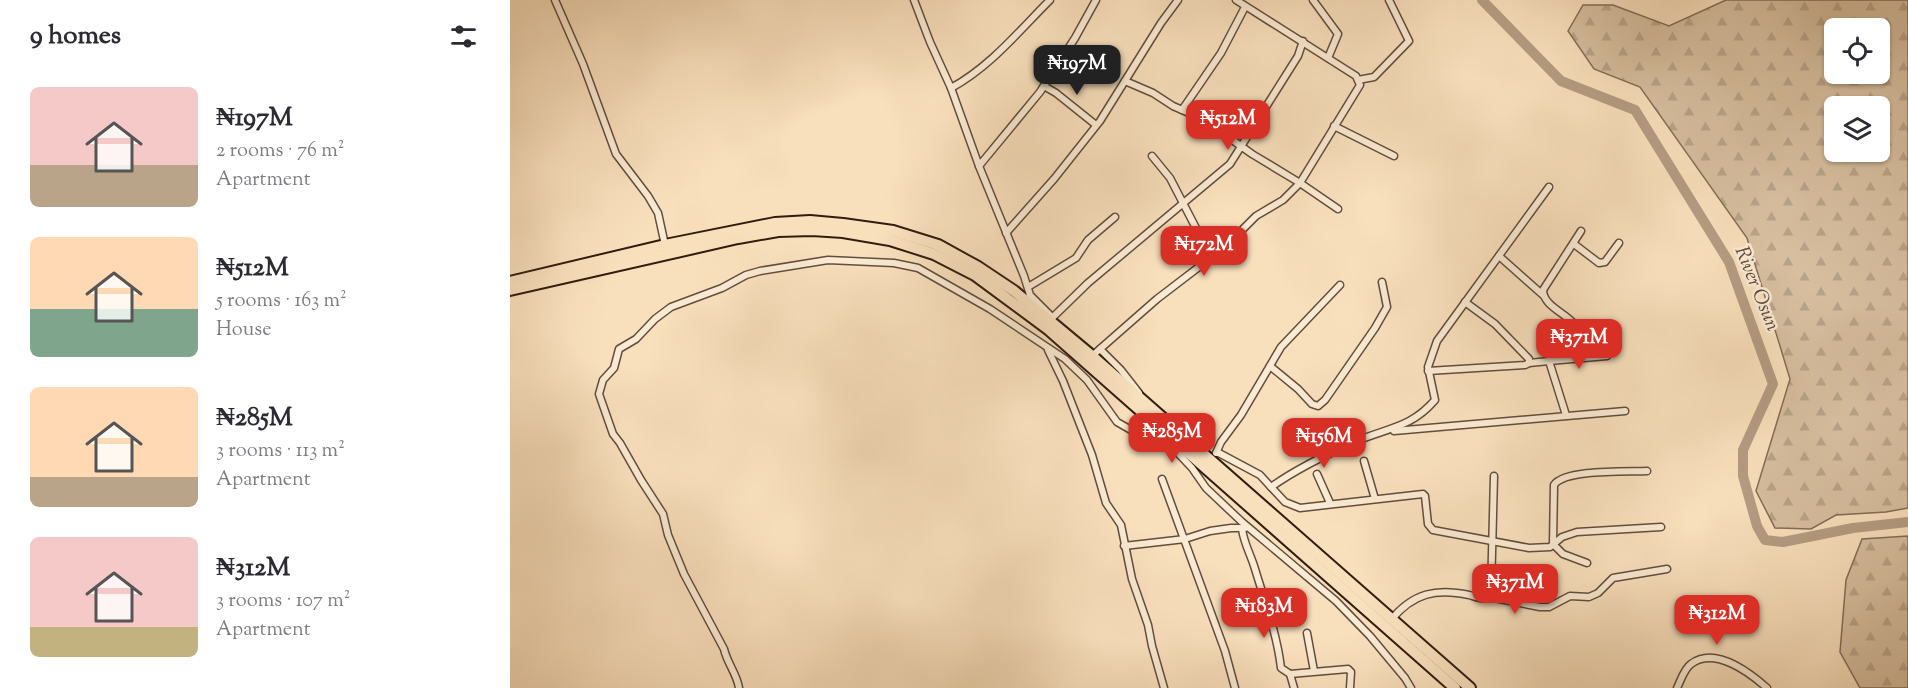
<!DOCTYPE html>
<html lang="en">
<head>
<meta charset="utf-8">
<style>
	:root { --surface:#fff; --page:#f2f2f3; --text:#2b2b33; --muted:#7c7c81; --accent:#d93025 }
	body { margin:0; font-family:"Sorts Mill Goudy",serif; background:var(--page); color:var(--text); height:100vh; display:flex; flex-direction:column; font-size:22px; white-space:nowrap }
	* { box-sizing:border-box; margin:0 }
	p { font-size:20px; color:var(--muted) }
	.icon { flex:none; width:33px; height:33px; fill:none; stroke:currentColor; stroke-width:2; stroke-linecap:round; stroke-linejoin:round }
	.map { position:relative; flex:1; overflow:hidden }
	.details { display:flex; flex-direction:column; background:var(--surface); width:510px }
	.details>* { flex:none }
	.buttons { position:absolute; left:1314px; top:18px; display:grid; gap:12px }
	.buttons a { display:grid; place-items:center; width:66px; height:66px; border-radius:9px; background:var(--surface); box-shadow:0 2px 4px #0004; font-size:30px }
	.price { position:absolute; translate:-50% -51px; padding:0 14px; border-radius:12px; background:var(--accent); color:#fff; font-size:20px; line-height:39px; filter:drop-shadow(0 2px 3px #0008) }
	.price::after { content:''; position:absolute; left:50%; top:36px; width:18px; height:14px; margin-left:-9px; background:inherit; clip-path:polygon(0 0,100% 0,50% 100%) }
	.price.selected { background:#222; color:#fff }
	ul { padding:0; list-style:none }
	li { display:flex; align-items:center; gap:18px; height:150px; padding:0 30px }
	li span { display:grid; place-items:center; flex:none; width:168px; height:120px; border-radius:9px; color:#555 }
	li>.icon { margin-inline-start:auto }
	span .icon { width:72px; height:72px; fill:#fffc; stroke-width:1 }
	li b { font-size:26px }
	h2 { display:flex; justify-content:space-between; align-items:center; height:72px; padding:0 30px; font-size:26px }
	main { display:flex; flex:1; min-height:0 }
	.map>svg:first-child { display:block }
	.forest { fill:url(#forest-firs); stroke:#846e58; stroke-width:1.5; fill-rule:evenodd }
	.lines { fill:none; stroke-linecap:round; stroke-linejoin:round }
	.river { stroke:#b59d83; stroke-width:10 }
	.minor-casing { stroke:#634d3c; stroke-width:9 }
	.trunk-casing { stroke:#311c11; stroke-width:14 }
	.minor { stroke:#fbebd4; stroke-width:6 }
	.trunk { stroke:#f9e0bd; stroke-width:10 }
	.labels { text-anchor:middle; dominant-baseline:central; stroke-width:5; stroke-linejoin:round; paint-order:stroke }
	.water-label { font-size:20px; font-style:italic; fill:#5f4939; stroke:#fbebd4 }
</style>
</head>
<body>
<main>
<section class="details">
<h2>9 homes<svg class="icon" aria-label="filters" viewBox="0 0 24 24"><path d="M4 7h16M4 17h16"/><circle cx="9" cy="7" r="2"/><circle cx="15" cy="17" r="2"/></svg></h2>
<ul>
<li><span style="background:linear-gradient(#f6c9c9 65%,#b9a48a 0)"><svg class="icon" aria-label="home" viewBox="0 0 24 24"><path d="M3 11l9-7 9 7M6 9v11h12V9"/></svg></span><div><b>₦197M</b><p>2 rooms · 76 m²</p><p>Apartment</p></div></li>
<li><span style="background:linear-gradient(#ffd9b3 60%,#7fa58c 0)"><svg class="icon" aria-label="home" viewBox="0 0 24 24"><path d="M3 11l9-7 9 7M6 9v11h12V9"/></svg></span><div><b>₦512M</b><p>5 rooms · 163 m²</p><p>House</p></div></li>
<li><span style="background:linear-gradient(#ffd9b3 75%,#b9a48a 0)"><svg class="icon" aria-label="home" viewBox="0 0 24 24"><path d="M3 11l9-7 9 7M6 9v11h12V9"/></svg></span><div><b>₦285M</b><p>3 rooms · 113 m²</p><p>Apartment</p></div></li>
<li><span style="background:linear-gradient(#f6c9c9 75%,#c2b280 0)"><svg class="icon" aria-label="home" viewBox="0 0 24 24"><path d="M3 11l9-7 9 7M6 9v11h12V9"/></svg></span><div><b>₦312M</b><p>3 rooms · 107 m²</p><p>Apartment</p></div></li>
</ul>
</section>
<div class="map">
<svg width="1398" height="688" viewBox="0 0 1398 688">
	<defs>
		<pattern id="forest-firs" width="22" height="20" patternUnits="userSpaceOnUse" patternTransform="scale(1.5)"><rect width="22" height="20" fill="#d7bfa0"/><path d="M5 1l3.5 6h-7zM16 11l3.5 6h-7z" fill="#b9a489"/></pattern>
	</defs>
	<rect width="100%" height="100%" fill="#f9e0bd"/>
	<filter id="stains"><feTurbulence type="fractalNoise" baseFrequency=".00333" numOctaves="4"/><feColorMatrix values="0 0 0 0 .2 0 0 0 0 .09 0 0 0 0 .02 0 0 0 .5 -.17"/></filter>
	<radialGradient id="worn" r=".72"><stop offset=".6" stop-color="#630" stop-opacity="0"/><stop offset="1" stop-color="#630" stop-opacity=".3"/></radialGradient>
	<g class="forest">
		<path d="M1216 0H1398V508L1376 512 1326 515 1301 529 1265 528 1246 491 1280 379 1237 238 1130 87 1084 69 1058 31 1073 5H1103L1159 26ZM1324 28H1370V74H1324ZM1324 106H1370V152H1324Z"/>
		<path d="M1398 536V688H1350L1330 652 1336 580 1352 539Z"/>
	</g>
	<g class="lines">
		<path class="river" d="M972 0 1051 81 1125 110 1219 262 1263 384 1233 450V476L1247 526 1255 540 1273 542 1343 528 1398 522"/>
		<defs>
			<g id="minor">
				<path d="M45 0 73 64 106 154 138 196 148 213 155 245"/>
				<path d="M404 0 420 42 441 88 469 166 514 276 520 295 541 316"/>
				<path d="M803 0 828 34 818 58"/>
				<path d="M848 80 864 77 899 41 879 0"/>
				<path d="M615 81 643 93 663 106 693 119 742 154 790 183 828 209"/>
				<path d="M534 86 546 93 586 125"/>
				<path d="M441 88C480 67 509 31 540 0"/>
				<path d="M672 110 711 53 735 7"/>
				<path d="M824 126 884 156"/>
				<path d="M642 156 660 178 701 257"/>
				<path d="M469 166 530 92 565 38 586 0"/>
				<path d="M496 233 544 179 590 121 651 23 668 0"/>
				<path d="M1064 244 1089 263 1095 262 1109 243"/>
				<path d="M989 256 1033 295"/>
				<path d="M518 287 566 258 578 240 605 217"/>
				<path d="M540 320 578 283 720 164 788 56 793 41"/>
				<path d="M590 349 611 370 629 393"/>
				<path d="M538 350 553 381 582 455 596 503 611 525 622 579 638 625 642 646 654 688"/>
				<path d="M582 356 647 299 715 247 746 216 773 200 790 183 850 85 846 76 726 0"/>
				<path d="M1065 358 1074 347C1072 340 1069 330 1065 325 1056 313 1033 306 1033 290L1071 231"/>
				<path d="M1039 361 1097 356"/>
				<path d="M1019 363 1039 361 1056 415"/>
				<path d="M760 366 788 389 802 404 808 406 815 400 865 328 877 307 872 282"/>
				<path d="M918 371 1015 365 1019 363V359L985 324 955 302"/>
				<path d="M884 431 1115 411"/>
				<path d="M707 452 750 475 761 487C788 468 817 454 847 441 877 428 901 428 925 400L918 367 927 341 1039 187"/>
				<path d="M706 453 711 442 731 415 771 347 830 285"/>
				<path d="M854 461 865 499"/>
				<path d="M807 474 820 503"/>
				<path d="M984 476 981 592 984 598 1030 607H1039L1060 596 1079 597 1088 593 1103 578 1157 569"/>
				<path d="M652 479 715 651 725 688"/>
				<path d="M761 487 775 502 790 508 913 494 915 496 918 524 923 530 1019 548 1040 547 1052 537 1067 532 1151 527"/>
				<path d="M732 529C734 544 741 555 745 569 755 602 767 634 771 668L780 674 838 669 841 672 840 688"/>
				<path d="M614 546 675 539 700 531 721 528H735"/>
				<path d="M1077 563 1053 554 1043 544 1044 485C1055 469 1117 472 1137 471"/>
				<path d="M881 620C903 593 926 588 959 595 967 597 974 601 982 596"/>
				<path d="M797 633 804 671"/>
				<path d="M780 674 784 688"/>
				<path d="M229 688C227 674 217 663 214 649L174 574 158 535 153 514 131 480 110 443 103 434 89 394 93 380 104 368 109 349 126 339 145 319 161 307 212 288 236 275 250 271 318 260 384 263 408 268 480 309 555 359 577 380 607 422 621 430 652 440 663 448 682 468 696 488 732 522 826 601 860 636 895 678 901 688"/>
				<path d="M1167 688C1171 680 1174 669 1181 664 1205 646 1240 673 1257 688"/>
			</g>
			<g id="trunk">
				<path d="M0 282 155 245 265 223 300 221 333 224 383 231 428 245 468 267 504 291 582 356 960 688"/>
				<path d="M0 290 228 238 268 231 302 230 333 232 380 240 424 254 465 275 538 329 945 688"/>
			</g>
		</defs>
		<use href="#minor" class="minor-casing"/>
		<use href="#trunk" class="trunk-casing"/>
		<use href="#minor" class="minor"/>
		<use href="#trunk" class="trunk"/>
	</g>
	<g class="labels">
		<g class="water-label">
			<text transform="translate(1246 289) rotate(68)">River Osun</text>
		</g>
	</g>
	<rect width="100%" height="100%" filter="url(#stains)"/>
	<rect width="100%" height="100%" fill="url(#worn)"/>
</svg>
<div class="buttons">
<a><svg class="icon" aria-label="locate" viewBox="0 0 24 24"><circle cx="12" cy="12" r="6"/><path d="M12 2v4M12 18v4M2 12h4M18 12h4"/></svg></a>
<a><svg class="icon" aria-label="layers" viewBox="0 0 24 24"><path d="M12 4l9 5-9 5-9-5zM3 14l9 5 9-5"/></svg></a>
</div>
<b class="price selected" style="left:567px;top:96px">₦197M</b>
<b class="price" style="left:718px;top:151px">₦512M</b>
<b class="price" style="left:694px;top:277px">₦172M</b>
<b class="price" style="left:1069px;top:370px">₦371M</b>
<b class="price" style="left:662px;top:464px">₦285M</b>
<b class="price" style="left:814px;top:469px">₦156M</b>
<b class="price" style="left:1005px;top:615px">₦371M</b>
<b class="price" style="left:754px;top:639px">₦183M</b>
<b class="price" style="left:1207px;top:646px">₦312M</b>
</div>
</main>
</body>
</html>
